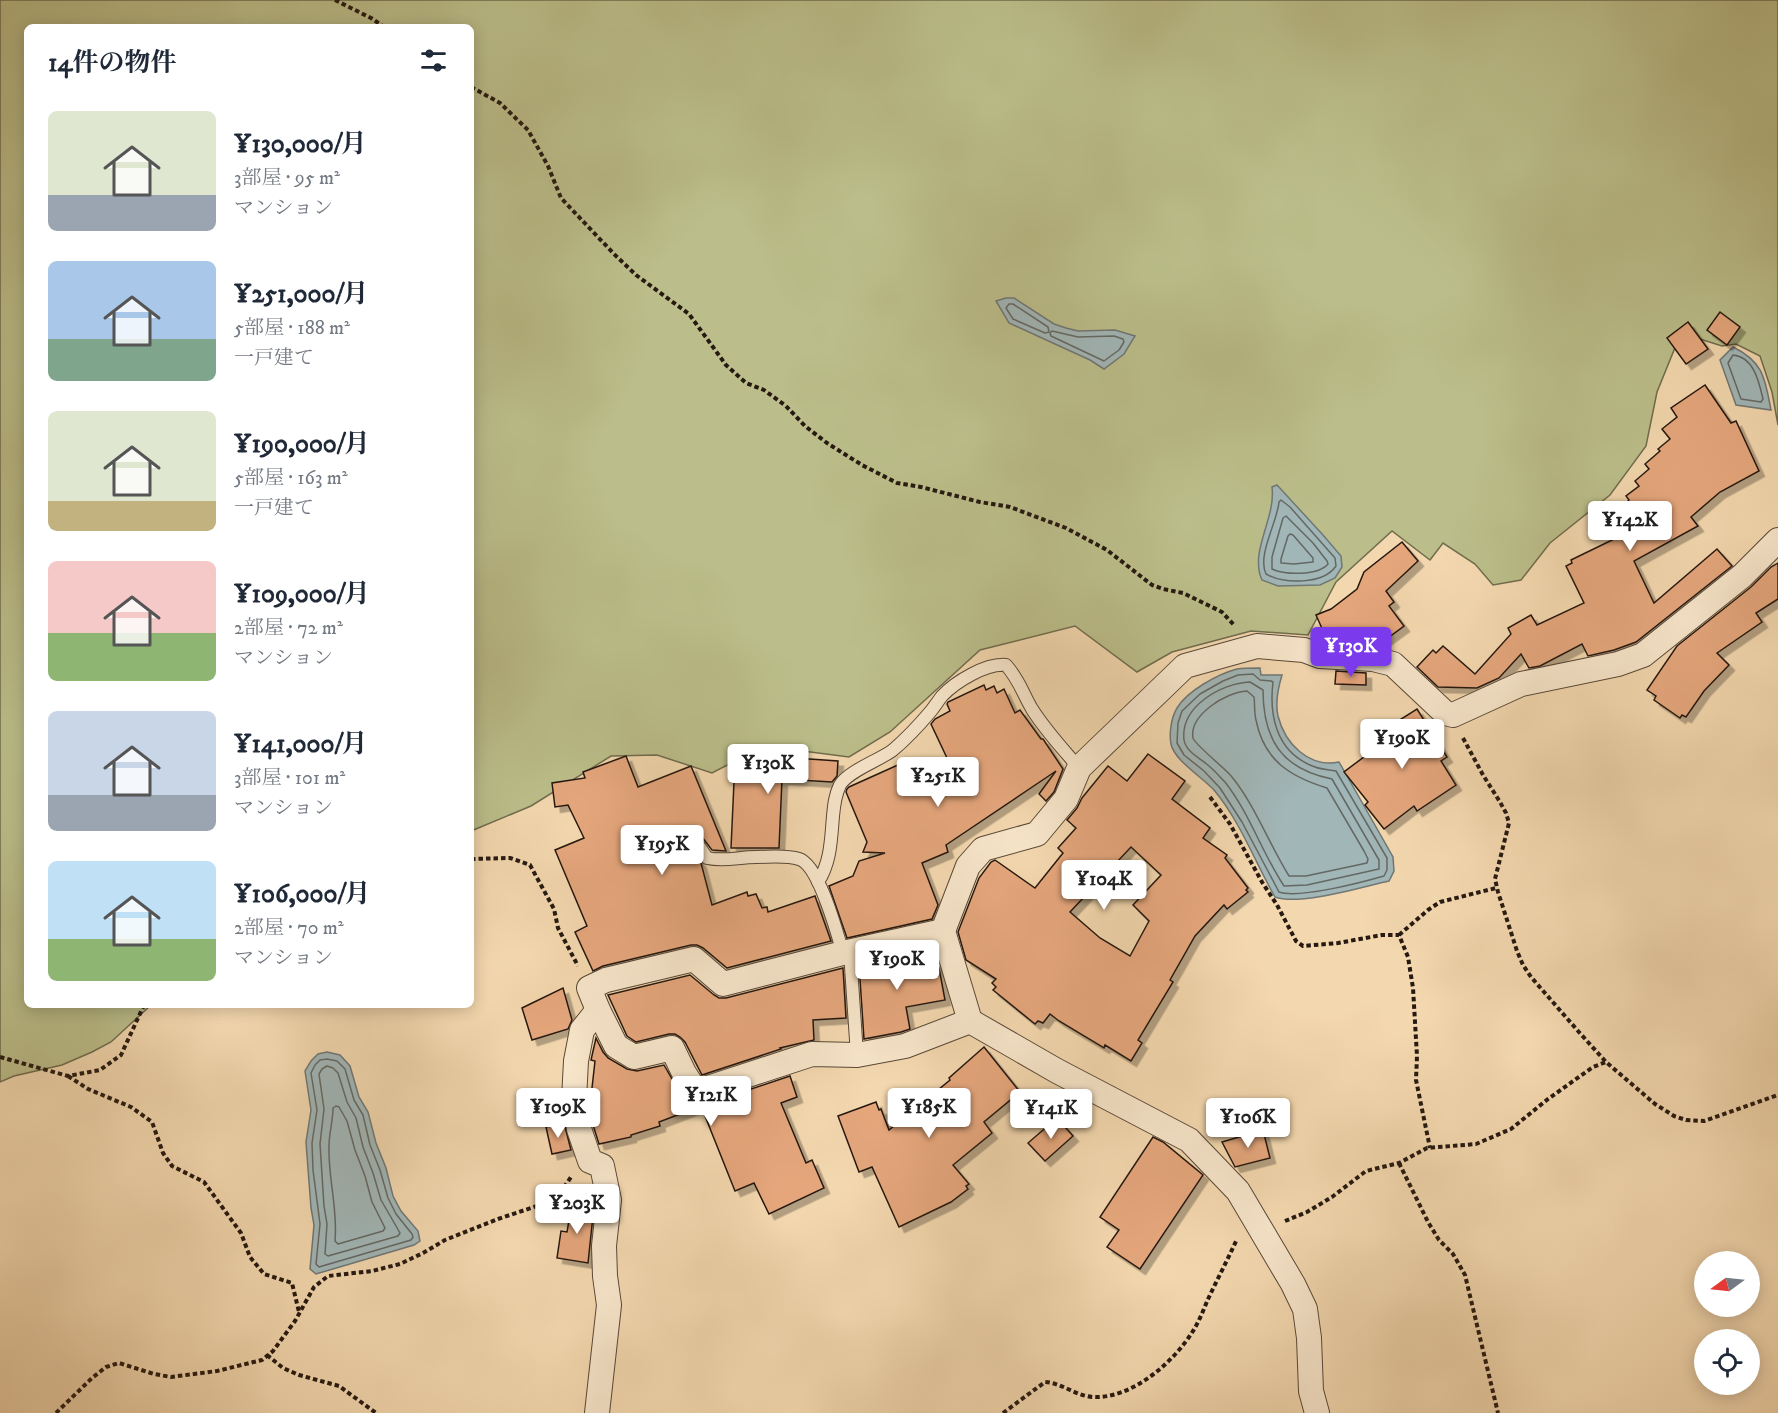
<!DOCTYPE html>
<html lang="ja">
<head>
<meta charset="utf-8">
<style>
	:root { --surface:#fff; --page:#f6f6f7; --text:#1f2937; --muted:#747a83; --accent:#7c3aed }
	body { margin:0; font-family:"IM FELL DW Pica","Noto Serif JP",serif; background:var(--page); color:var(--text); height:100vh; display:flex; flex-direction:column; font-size:22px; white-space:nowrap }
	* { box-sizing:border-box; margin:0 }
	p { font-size:20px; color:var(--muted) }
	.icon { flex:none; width:33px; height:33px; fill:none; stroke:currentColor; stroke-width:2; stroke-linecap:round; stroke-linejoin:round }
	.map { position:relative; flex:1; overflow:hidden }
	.details { position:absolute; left:24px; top:24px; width:450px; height:984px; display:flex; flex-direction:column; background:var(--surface); border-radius:9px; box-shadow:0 3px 15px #0003 }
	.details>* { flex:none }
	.needle { width:39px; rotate:255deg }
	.fabs { position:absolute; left:1694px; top:1251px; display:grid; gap:12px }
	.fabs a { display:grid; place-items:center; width:66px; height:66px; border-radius:50%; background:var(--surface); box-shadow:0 3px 15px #0003; font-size:30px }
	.price { position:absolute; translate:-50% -51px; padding:0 14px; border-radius:6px; background:#fff; color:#222; font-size:20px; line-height:39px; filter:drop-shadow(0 2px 3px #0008) }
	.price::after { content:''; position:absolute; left:50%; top:36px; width:18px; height:14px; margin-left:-9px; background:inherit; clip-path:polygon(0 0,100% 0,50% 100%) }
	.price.on { background:var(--accent); color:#fff }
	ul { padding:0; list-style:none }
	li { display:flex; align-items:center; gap:18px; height:150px; padding:0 24px }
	li span { display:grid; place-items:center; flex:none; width:168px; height:120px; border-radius:9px; color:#555 }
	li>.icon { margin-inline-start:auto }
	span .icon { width:72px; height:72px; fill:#fffc; stroke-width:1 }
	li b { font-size:26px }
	h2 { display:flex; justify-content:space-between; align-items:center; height:72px; padding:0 24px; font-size:26px }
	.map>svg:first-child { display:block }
	.green { fill:#bbbe8a; stroke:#706c4e; stroke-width:1.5 }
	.water { fill:#a1b6b7; stroke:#707775; stroke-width:1.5 }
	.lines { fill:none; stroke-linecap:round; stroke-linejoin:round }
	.shore { stroke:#646864; stroke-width:1.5 }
	.building { fill:#e5a67b; stroke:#261911; stroke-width:1.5; fill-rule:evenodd; filter:url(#shadow) }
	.service-casing { stroke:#594838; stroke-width:14 }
	.minor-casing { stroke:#594838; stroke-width:26 }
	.path { stroke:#261911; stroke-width:4; stroke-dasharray:4.5 3; stroke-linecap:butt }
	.service { stroke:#f7e5ca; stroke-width:12 }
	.minor { stroke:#f7e5ca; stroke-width:24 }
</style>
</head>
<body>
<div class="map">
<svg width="1778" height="1413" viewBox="0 0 1778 1413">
	<defs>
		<filter id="shadow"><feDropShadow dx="5.5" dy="5.5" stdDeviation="0" flood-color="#0004"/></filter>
	</defs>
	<rect width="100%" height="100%" fill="#f3d7ae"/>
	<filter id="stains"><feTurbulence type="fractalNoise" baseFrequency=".00333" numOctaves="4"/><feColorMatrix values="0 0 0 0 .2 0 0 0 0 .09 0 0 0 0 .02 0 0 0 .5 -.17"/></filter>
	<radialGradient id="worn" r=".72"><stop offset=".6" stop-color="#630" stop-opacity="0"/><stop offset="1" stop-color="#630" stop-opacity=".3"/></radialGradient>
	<path class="green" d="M0 0H1778V425L1772 392 1760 356 1736 344 1722 346 1681 333 1657 392 1646 446 1610 495 1550 543 1521 580 1493 585 1475 564 1443 543 1430 560 1392 531 1336 582 1308 635 1251 631 1172 652 1137 672 1075 626 980 650 890 732 849 757 764 746 712 773 657 755 611 756 531 806 471 831V27H27V1005H151L111 1042 92 1052 62 1065 14 1076 0 1082Z"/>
	<g class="water">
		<path d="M1006 298H1014L1054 324 1066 328 1078 331 1115 330 1135 336 1124 354 1104 369 1090 360 1009 323 996 301Z"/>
		<path d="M1733 347C1764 362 1765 379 1771 410L1736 405 1720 360Z"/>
		<path d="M1277 485 1323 535 1341 556 1342 567 1335 578 1320 585 1278 586 1262 580C1249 551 1276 519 1272 487Z"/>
		<path d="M1260 668 1261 675H1282C1278 688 1275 702 1278 716 1285 744 1309 768 1339 762L1393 857 1394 871 1389 881C1362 887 1299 906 1275 897 1255 862 1240 821 1214 790 1202 777 1174 760 1171 744 1169 734 1171 718 1177 708 1187 691 1218 674 1237 669 1244 668 1252 668 1260 668Z"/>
		<path d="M327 1052 340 1055 350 1066 359 1097 368 1112 376 1143 386 1168 393 1196 401 1211 418 1231 420 1241 414 1245 316 1274 310 1269 314 1225 311 1208 306 1142 311 1110 305 1071 311 1061 318 1054Z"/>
	</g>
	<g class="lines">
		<g class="shore">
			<path d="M1009 304H1013L1048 327 1049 332 1045 333 1013 319 1006 308Z"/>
			<path d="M1052 331 1078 337 1114 336 1123 339 1124 342 1119 350 1104 361 1051 336 1050 333Z"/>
			<path d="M1733 355C1754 357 1759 382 1763 399L1761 402 1741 399 1728 363Z"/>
			<path d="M1281 500 1290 507 1335 558 1336 566C1323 585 1284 584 1266 574 1257 555 1277 523 1279 502Z"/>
			<path d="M1286 516 1313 543 1327 561 1328 564C1318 576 1285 575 1272 569V557L1283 518Z"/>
			<path d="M1290 534 1293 535 1313 558V562L1294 564 1281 563V559L1288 536Z"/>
			<path d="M1253 674 1260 680 1271 681 1273 682C1269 715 1276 750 1310 765 1320 770 1327 769 1336 771L1387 858V870L1384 876C1363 882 1299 899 1279 892L1242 822 1220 788 1204 771 1184 755 1177 743 1178 723 1182 711 1200 694 1223 681 1238 675Z"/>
			<path d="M1250 682 1263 690C1263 740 1282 769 1332 779L1379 860V869L1307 885 1284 886C1262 853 1250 814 1225 782 1220 777 1214 770 1209 766 1200 758 1186 752 1184 740 1180 707 1221 683 1250 682Z"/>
			<path d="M1247 691 1254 697C1255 704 1254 713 1256 720 1264 761 1291 777 1327 788L1364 851 1368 859 1367 863 1306 876H1289C1269 844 1256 807 1232 777 1226 769 1194 744 1193 738 1189 715 1226 692 1247 691Z"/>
			<path d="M327 1059 337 1061 345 1069 354 1100 363 1115 370 1145 380 1170 388 1198 396 1214 412 1234 413 1237 411 1240 319 1267 316 1264 320 1224 313 1170 312 1143 317 1110 311 1073 315 1065 320 1060Z"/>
			<path d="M327 1066 333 1068 338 1073 347 1102 356 1118 363 1147 373 1173 381 1200 400 1233 398 1236 328 1256 325 1254 327 1224 324 1206 320 1144 324 1109 319 1074 322 1069Z"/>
			<path d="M336 1106 339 1107 347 1121 355 1150 365 1176 372 1202 385 1228 383 1231 338 1244 335 1241C338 1209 328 1178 329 1146 329 1133 333 1121 333 1108Z"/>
		</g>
	</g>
	<g class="building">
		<path d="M1720 312 1740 327 1727 345 1707 330Z"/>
		<path d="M1688 322 1708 349 1686 364 1667 338Z"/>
		<path d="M1705 385 1731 423 1736 421 1759 471 1720 492 1691 517 1698 526 1634 561 1654 603 1717 549 1732 566 1636 642 1614 650 1588 656 1582 644 1540 666 1529 668 1521 654 1499 678 1477 688 1438 687 1417 667 1433 650 1436 653 1443 646 1475 674 1511 634 1508 628 1531 615 1537 625 1584 603 1566 566 1572 563 1571 560 1643 525 1624 505 1629 500 1626 496 1639 486 1635 481 1649 469 1645 464 1660 451 1658 449 1670 439 1662 429 1677 417 1671 408Z"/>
		<path d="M1402 542 1418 561 1386 591 1394 602 1389 606 1404 626 1381 643 1368 631 1367 644 1328 642 1316 615 1331 609 1357 589 1364 572Z"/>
		<path d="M1778 563V599L1756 613 1762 622 1717 653 1729 665 1704 691 1686 717 1682 715 1680 718 1654 700 1656 696 1647 690 1677 646 1751 587 1771 567Z"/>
		<path d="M1336 671 1366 673V685L1335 684Z"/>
		<path d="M984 685 986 690 994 686 997 693 1004 689 1015 713 1020 710 1041 739H1043L1063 769 1054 792 1046 801 1039 794 1056 771 946 845 948 852 922 863 938 905 932 919 847 938 829 886 853 876 859 861 885 853 863 852 867 842 846 792 847 789 849 787 900 764 906 779 931 770 947 758 931 724 935 719 950 711 947 704 948 702Z"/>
		<path d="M1417 709 1447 757 1441 761 1456 785 1417 811 1414 806 1384 829 1365 805 1368 802 1344 772 1377 747 1371 738Z"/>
		<path d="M738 754 838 761 837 776 832 782 782 779 779 848H731L735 760H738Z"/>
		<path d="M1148 754 1185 781 1172 799 1210 828 1203 838 1227 855 1225 858 1248 888 1246 890 1248 892 1227 909 1224 905 1195 936 1170 980 1173 982 1138 1040 1142 1043 1131 1061 1105 1045 1104 1048 1059 1021 1050 1014 1043 1023 1038 1021 1035 1024 993 990 996 987 992 983 996 979 966 960 958 932 979 878 991 862 995 860 1035 888 1063 853 1058 848 1076 828 1067 820 1077 808 1082 798 1108 766 1127 781ZM1131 847 1161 875 1133 905 1149 921 1130 956 1100 938 1070 912Z"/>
		<path d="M626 756 638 787 691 766 726 851 712 850 695 828 688 829 684 833 685 841 701 863 712 905 747 892 748 896 756 894 762 908 767 907 768 912 815 896 831 941 727 968 703 948 697 945H691L603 966 593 971 575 932 587 926 555 850 584 838 568 805 555 807 552 783 585 778 583 772Z"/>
		<path d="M924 950 939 968 945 1000 906 1007 910 1029 901 1032 864 1039 859 964Z"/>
		<path d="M843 968 846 1018 813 1020 814 1040 780 1048 781 1049 702 1075 685 1042 680 1037 675 1034H669L636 1042 627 1036 608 995 690 975 714 995 719 998H726Z"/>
		<path d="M563 988 572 1020 568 1029 532 1040 522 1008Z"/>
		<path d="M596 1038 603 1052 608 1058 627 1069 637 1071 664 1065 684 1100 694 1106H700L790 1076 797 1097 781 1103 806 1163 812 1160 824 1188 769 1214 754 1183 735 1191 701 1106 659 1122 660 1126 631 1135V1137L599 1144 593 1125 592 1117 596 1116 591 1097 595 1061 591 1060Z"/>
		<path d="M984 1047 1020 1092 984 1122 992 1133 953 1165 969 1184 966 1186 968 1189 951 1202 899 1227 872 1167 859 1172 838 1116 876 1102 879 1110 881 1109 889 1130 950 1080 949 1078Z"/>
		<path d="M1057 1118 1073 1136 1045 1161 1028 1143Z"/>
		<path d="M564 1123 571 1150 552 1154 546 1127Z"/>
		<path d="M1263 1130 1270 1158 1235 1167 1222 1142Z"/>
		<path d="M1153 1137 1163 1142 1203 1175 1140 1269 1107 1247 1119 1230 1100 1217Z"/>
		<path d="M572 1203 594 1206 588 1263 557 1258 561 1231 567 1232Z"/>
	</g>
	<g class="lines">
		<defs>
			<g id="service">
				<path d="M692 836 707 858C725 862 738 857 757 857 770 857 786 855 799 859 819 865 837 933 843 953"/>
				<path d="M818 882C831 862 831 839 833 816 834 805 835 795 840 785 848 771 880 760 893 750 906 739 920 724 931 711 935 706 938 701 942 696 955 682 986 663 1006 665 1020 681 1022 692 1032 709 1045 730 1063 749 1079 768"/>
				<path d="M850 952 857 1055"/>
			</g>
			<g id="minor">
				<path d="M943 931 968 866 983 849 1037 834 1066 799 1079 768 1185 666 1257 646 1304 650 1320 656 1373 659 1393 664 1445 713 1453 715 1521 684 1618 664 1643 655 1742 576 1778 540"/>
				<path d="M598 1010 616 1046 634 1057 672 1048 684 1073 696 1092 812 1054 857 1055 905 1046 970 1021"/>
				<path d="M597 1413 609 1305 605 1276 604 1246 609 1200 602 1166 590 1161 579 1129 574 1099 576 1061 582 1030 598 1010 589 988 606 980 694 959 723 984 843 953 943 931 970 1021 1057 1071 1189 1140 1238 1191 1293 1284 1305 1309 1309 1338 1311 1391 1317 1413"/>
			</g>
		</defs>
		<use href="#service" class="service-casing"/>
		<use href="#minor" class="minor-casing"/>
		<g class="path">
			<path d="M335 0 371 18 384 27"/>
			<path d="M471 87 500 103 528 130 548 166 561 198 614 254 636 275 689 314 726 365 746 383 764 390 786 406 805 426 827 443 862 465 897 483 921 487 980 502 1010 507 1066 528 1107 550 1152 585 1163 589 1183 593 1222 612 1235 626"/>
			<path d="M1463 738 1483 775 1500 802 1506 813 1509 823 1495 879 1498 892 1517 951 1523 965 1531 977 1578 1031 1606 1062 1655 1104 1674 1116 1686 1120 1704 1121 1778 1095"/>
			<path d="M1210 797 1230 824 1262 882 1277 905 1296 941 1303 946 1338 943 1382 935H1399L1408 957 1413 988 1417 1056 1416 1080 1430 1148"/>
			<path d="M471 859 510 858 530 865 554 909 558 928 578 966"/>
			<path d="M1399 935 1428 910 1440 902 1496 888"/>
			<path d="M0 1057 68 1076 100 1070 121 1055 144 1005"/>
			<path d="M68 1076 88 1089 131 1107 152 1122 163 1153 172 1166 204 1182 241 1233 250 1257 264 1274 292 1283 299 1312"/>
			<path d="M1399 1163 1428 1222 1439 1240 1453 1254 1465 1275 1498 1413"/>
			<path d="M1285 1221 1307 1212 1332 1197 1366 1171 1399 1163 1427 1148 1476 1144 1511 1129 1548 1099 1593 1067 1606 1062"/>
			<path d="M267 1355 283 1368 299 1375 339 1386 376 1413"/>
			<path d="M56 1413 92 1378 106 1367 119 1363 154 1374 171 1377 217 1371 262 1360 273 1351 295 1321 314 1287 328 1276 372 1271 400 1264 423 1253 445 1240 498 1219 537 1206 559 1195 571 1177"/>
			<path d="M1003 1413 1045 1382C1062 1383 1076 1396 1093 1397 1132 1399 1174 1362 1193 1331 1200 1320 1204 1308 1209 1297 1218 1278 1228 1259 1237 1239"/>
		</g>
		<use href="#service" class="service"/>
		<use href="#minor" class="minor"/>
	</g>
	<rect width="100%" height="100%" filter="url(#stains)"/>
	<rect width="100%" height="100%" fill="url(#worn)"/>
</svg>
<div class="fabs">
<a><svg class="needle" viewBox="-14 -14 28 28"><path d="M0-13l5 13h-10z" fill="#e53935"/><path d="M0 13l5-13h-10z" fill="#747a83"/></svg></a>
<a><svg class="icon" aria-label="locate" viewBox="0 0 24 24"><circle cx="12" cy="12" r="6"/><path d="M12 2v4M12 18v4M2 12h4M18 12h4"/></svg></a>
</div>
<b class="price" style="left:1630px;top:552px">¥142K</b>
<b class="price on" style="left:1351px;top:678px">¥130K</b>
<b class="price" style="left:1402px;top:770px">¥190K</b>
<b class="price" style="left:768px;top:795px">¥130K</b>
<b class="price" style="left:938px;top:808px">¥251K</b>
<b class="price" style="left:662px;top:876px">¥195K</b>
<b class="price" style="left:1104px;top:911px">¥104K</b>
<b class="price" style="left:897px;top:991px">¥190K</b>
<b class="price" style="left:711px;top:1127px">¥121K</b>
<b class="price" style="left:558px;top:1139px">¥109K</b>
<b class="price" style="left:929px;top:1139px">¥185K</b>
<b class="price" style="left:1051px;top:1140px">¥141K</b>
<b class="price" style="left:1248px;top:1149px">¥106K</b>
<b class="price" style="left:577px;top:1235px">¥203K</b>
<section class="details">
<h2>14件の物件<svg class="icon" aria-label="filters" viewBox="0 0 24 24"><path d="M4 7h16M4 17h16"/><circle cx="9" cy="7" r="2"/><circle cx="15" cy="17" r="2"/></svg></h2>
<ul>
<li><span style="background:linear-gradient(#dfe7d0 70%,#9aa5b1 0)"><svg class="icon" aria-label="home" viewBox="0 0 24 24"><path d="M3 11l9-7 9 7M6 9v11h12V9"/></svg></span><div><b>¥130,000/月</b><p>3部屋 · 95 m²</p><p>マンション</p></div></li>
<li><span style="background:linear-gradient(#a9c7e8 65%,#7fa58c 0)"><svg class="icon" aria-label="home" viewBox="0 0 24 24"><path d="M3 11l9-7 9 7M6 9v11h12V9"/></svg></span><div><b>¥251,000/月</b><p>5部屋 · 188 m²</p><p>一戸建て</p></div></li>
<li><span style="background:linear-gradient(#dfe7d0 75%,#c2b280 0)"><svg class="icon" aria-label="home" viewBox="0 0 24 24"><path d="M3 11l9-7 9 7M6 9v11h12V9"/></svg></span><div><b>¥190,000/月</b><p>5部屋 · 163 m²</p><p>一戸建て</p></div></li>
<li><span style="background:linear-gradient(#f6c9c9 60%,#8fb573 0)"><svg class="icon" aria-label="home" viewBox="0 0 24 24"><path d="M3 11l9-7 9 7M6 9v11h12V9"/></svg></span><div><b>¥109,000/月</b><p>2部屋 · 72 m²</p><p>マンション</p></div></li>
<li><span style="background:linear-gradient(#c9d6e8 70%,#9aa5b1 0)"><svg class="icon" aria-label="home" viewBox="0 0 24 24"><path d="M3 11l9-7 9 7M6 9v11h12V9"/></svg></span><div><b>¥141,000/月</b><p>3部屋 · 101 m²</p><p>マンション</p></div></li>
<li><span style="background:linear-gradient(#bfe0f5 65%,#8fb573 0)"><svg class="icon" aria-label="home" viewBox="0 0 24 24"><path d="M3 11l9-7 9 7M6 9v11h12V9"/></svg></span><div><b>¥106,000/月</b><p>2部屋 · 70 m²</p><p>マンション</p></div></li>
</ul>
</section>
</div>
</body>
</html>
